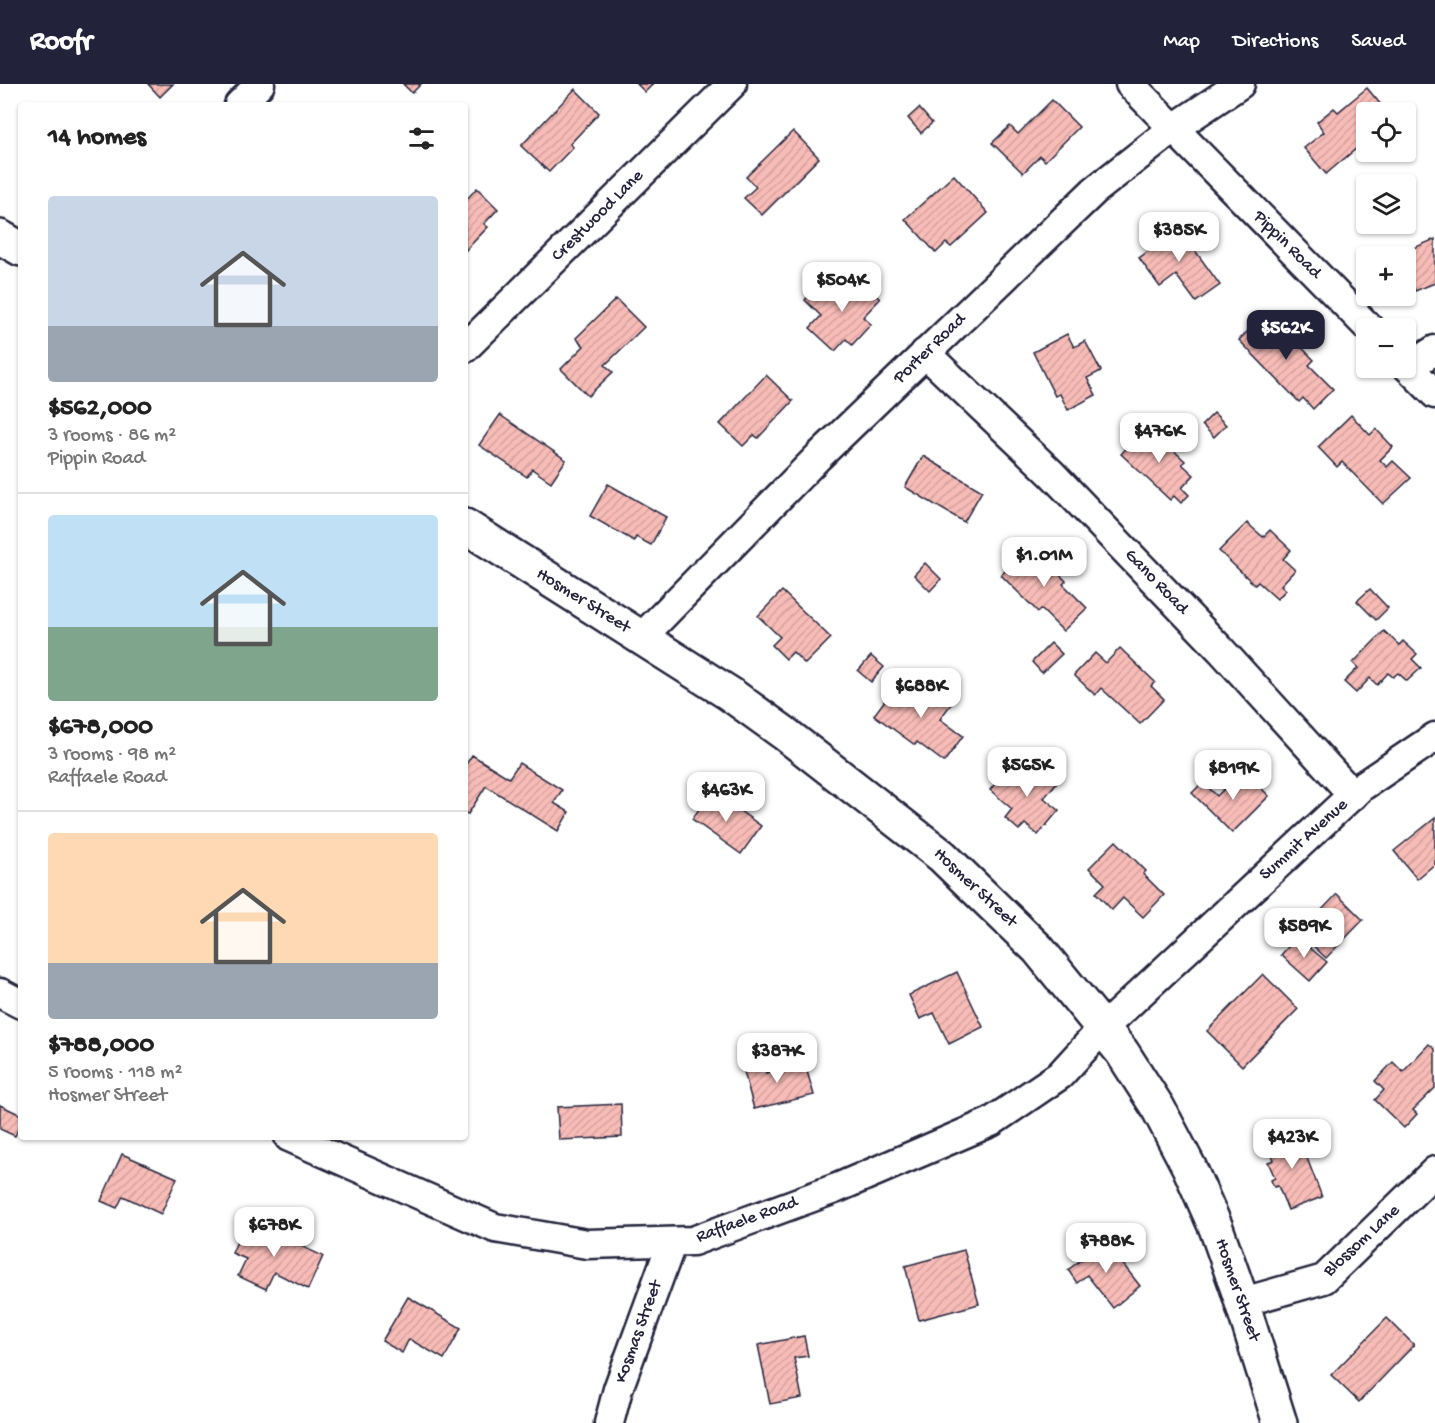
<!DOCTYPE html>
<html lang="en">
<head>
<meta charset="utf-8">
<style>
	:root { --surface:#fff; --page:#f2f2f2; --text:#222; --muted:#767676; --line:#e0e0e0; --accent:#22223b }
	body { margin:0; font-family:"Gochi Hand",sans-serif; background:var(--page); color:var(--text); height:100vh; display:flex; flex-direction:column; font-size:22px; white-space:nowrap }
	* { box-sizing:border-box; margin:0 }
	p { font-size:20px; color:var(--muted) }
	.icon { flex:none; width:33px; height:33px; fill:none; stroke:currentColor; stroke-width:2; stroke-linecap:round; stroke-linejoin:round }
	.map { position:relative; flex:1; overflow:hidden }
	.sheet { position:absolute; left:18px; top:18px; width:450px; height:1038px; display:flex; flex-direction:column; background:var(--surface); border-radius:6px; box-shadow:0 2px 4px #0004 }
	.sheet>* { flex:none }
	.buttons { position:absolute; left:1356px; top:18px; display:grid; gap:12px }
	.buttons a { display:grid; place-items:center; width:60px; height:60px; border-radius:6px; background:var(--surface); box-shadow:0 2px 4px #0004; font-size:30px }
	.price { position:absolute; translate:-50% -51px; padding:0 14px; border-radius:12px; background:#fff; color:#222; font-size:20px; line-height:39px; filter:drop-shadow(0 2px 3px #0008) }
	.price::after { content:''; position:absolute; left:50%; top:36px; width:18px; height:14px; margin-left:-9px; background:inherit; clip-path:polygon(0 0,100% 0,50% 100%) }
	.price.selected { background:var(--accent); color:#fff }
	ul { padding:0; list-style:none }
	li { display:grid; align-content:center; gap:12px; height:318px; padding:0 30px }
	li+li { border-top:2px solid var(--line) }
	li span { display:grid; place-items:center; height:186px; border-radius:6px; color:#555 }
	li>.icon { margin-inline-start:auto }
	span .icon { width:108px; height:108px; fill:#fffc; stroke-width:1 }
	li b { font-size:26px }
	h2 { display:flex; justify-content:space-between; align-items:center; height:72px; padding:0 30px; font-size:26px }
	header { display:flex; align-items:center; gap:36px; box-sizing:border-box; height:84px; padding:0 30px; background:var(--accent); color:#fff }
	header strong { font-size:28px }
	nav { display:flex; gap:33px; margin-inline-start:auto; font-size:21px }
	.map>svg:first-child { display:block }
	.building { fill:url(#building-hatch); stroke:#22223b; stroke-width:1.5 }
	.lines { fill:none; stroke-linecap:round; stroke-linejoin:round }
	.minor-casing { stroke:#22223b; stroke-width:33 }
	.tertiary-casing { stroke:#22223b; stroke-width:38 }
	.minor { stroke:#fff; stroke-width:28 }
	.tertiary { stroke:#fff; stroke-width:33 }
	.labels { text-anchor:middle; dominant-baseline:central; stroke-width:4.5; stroke-linejoin:round; paint-order:stroke }
	.street-label { font-size:18px; fill:#22223b; stroke:#fff }
</style>
</head>
<body>
<header>
<strong>Roofr</strong>
<nav><a>Map</a><a>Directions</a><a>Saved</a></nav>
</header>
<div class="map">
<svg width="1435" height="1339" viewBox="0 0 1435 1339">
	<defs>
		<pattern id="building-hatch" width="6" height="6" patternUnits="userSpaceOnUse" patternTransform="scale(1.5)"><rect width="6" height="6" fill="#f8bcb7"/><path d="M-1 1l2-2M0 6l6-6M5 7l2-2" fill="none" stroke="#d4a19e"/></pattern>
	</defs>
	<rect width="100%" height="100%" fill="#fff"/>
	<filter id="ink" filterUnits="userSpaceOnUse"><feTurbulence type="fractalNoise" baseFrequency=".0167" numOctaves="2"/><feDisplacementMap in="SourceGraphic" scale="12" xChannelSelector="R" yChannelSelector="G"/><feConvolveMatrix kernelMatrix="1 2 1 2 8 2 1 2 1" color-interpolation-filters="sRGB"/></filter>
	<g filter="url(#ink)">
		<g class="building">
			<path d="M148 0H173L160 13Z"/>
			<path d="M403 0H421L412 9Z"/>
			<path d="M637 0H653L645 8Z"/>
			<path d="M1367 4 1387 28H1366V64L1363 59 1326 90 1304 64 1324 48 1317 38 1334 24 1338 28Z"/>
			<path d="M575 5 599 29 570 60 573 63 549 88 521 62Z"/>
			<path d="M1052 16 1079 43 1045 77 1040 72 1023 89 992 59 1010 42 1018 50Z"/>
			<path d="M919 24 932 39 921 49 908 34Z"/>
			<path d="M793 47 819 74 762 131 744 114 756 103 746 93Z"/>
			<path d="M954 91 988 129 951 163 946 159 936 169 905 135Z"/>
			<path d="M477 104 498 125 484 140 488 143 465 167V117Z"/>
			<path d="M1173 136 1220 201 1196 218 1176 191 1160 203 1139 174 1162 157 1156 150Z"/>
			<path d="M1435 155V199L1415 207 1406 185V172L1399 170Z"/>
			<path d="M855 192 880 215 863 233 871 240 852 261 846 255 835 267 810 244 821 232 805 216 820 200 835 214Z"/>
			<path d="M616 215 644 243 605 281 613 288 588 312 561 285 584 262 576 254Z"/>
			<path d="M1267 228 1314 276 1309 281 1333 305 1313 325 1303 314 1299 318 1239 256Z"/>
			<path d="M1067 250 1074 263 1085 257 1101 287 1087 294 1096 311 1068 326 1060 310 1055 312 1033 268Z"/>
			<path d="M766 291 793 317 758 354 754 351 743 362 720 340Z"/>
			<path d="M1214 329 1226 341 1214 353 1202 341Z"/>
			<path d="M500 331 566 376 551 398 532 385 527 393 479 361Z"/>
			<path d="M1351 331 1370 351 1376 345 1393 363 1380 376 1387 383 1393 377 1411 394 1383 420 1342 378 1337 383 1318 363Z"/>
			<path d="M1148 342 1185 377 1182 380 1194 391 1182 404 1189 411 1181 419 1174 412 1170 416 1121 370Z"/>
			<path d="M923 372 982 407 964 438 905 403Z"/>
			<path d="M608 400 666 433 651 461 636 453 634 457 590 432Z"/>
			<path d="M1247 439 1263 453 1270 446 1291 466 1283 475 1295 486 1281 501 1286 506 1277 515 1258 498 1255 501 1219 467Z"/>
			<path d="M1031 462 1066 497 1063 500 1087 524 1063 547 1041 525 1038 528 1001 491Z"/>
			<path d="M925 479 941 495 930 507 914 491Z"/>
			<path d="M1370 505 1388 524 1376 536 1357 517Z"/>
			<path d="M782 507 831 554 805 580 793 568 786 575 772 561 780 553 758 532Z"/>
			<path d="M1384 547 1399 561 1403 557 1417 570 1412 575 1421 584 1407 597 1398 589 1393 593 1388 589 1377 601 1370 594 1356 609 1344 598 1358 584 1353 579Z"/>
			<path d="M1051 559 1062 570 1042 589 1032 578Z"/>
			<path d="M1120 564 1155 598 1151 602 1164 615 1140 640 1101 604 1095 611 1074 591 1095 569 1106 579Z"/>
			<path d="M871 572 884 583 871 598 858 587Z"/>
			<path d="M930 599 954 616 940 635 963 652 944 678 917 658 915 661 874 631 897 600 918 615Z"/>
			<path d="M472 671 509 694 519 679 562 706 554 719 569 728 558 747 486 702 468 730 465 729V682Z"/>
			<path d="M1011 681 1030 697 1041 683 1058 697 1044 714 1059 726 1038 751 1025 740 1019 746 1005 734 1012 725 990 706Z"/>
			<path d="M1243 686 1269 712 1232 749 1192 709 1203 698 1217 712Z"/>
			<path d="M712 707 761 742 741 770 692 735Z"/>
			<path d="M1435 734V780L1417 795 1394 767Z"/>
			<path d="M1116 757 1146 787 1143 790 1164 811 1143 833 1123 814 1112 826 1096 809 1105 800 1089 784Z"/>
			<path d="M1337 810 1363 836 1326 874 1300 849Z"/>
			<path d="M1297 853 1327 878 1310 897 1281 871Z"/>
			<path d="M957 888 983 943 949 960 934 929 920 935 909 911Z"/>
			<path d="M1263 890 1298 925 1242 982 1207 947Z"/>
			<path d="M1429 960 1435 965V1004L1413 1026 1417 1030 1404 1044 1375 1016 1384 1006 1375 997 1393 978 1403 988Z"/>
			<path d="M763 975 766 989 804 977 814 1011 754 1025 742 980Z"/>
			<path d="M621 1020 622 1053 559 1056 557 1023Z"/>
			<path d="M0 1021 21 1031V1039L15 1052 0 1045Z"/>
			<path d="M1295 1043 1322 1113 1288 1126 1278 1102 1274 1103 1271 1096 1275 1094 1268 1078 1274 1076 1266 1055Z"/>
			<path d="M122 1070 177 1094 161 1130 123 1112 117 1124 101 1117Z"/>
			<path d="M246 1137 323 1172 308 1205 274 1188 266 1205 238 1192 246 1175 232 1169Z"/>
			<path d="M1105 1157 1140 1202 1113 1224 1087 1191 1077 1199 1068 1186Z"/>
			<path d="M964 1166 979 1220 919 1236 905 1182Z"/>
			<path d="M408 1213 461 1244 444 1275 409 1255 402 1269 382 1257Z"/>
			<path d="M1387 1234 1414 1261 1359 1318 1331 1291Z"/>
			<path d="M804 1252 808 1272 794 1274 802 1314 770 1320 758 1261Z"/>
		</g>
		<g class="lines">
			<defs>
				<g id="minor">
					<path d="M1130 0 1369 244"/>
					<path d="M239 21 260 0"/>
					<path d="M465 264 732 0"/>
					<path d="M925 269 1052 390 1221 566 1353 711"/>
					<path d="M1406 281 1435 310"/>
					<path d="M1408 283 1435 266"/>
					<path d="M641 554 818 373 1094 107 1174 44 1240 0"/>
					<path d="M0 909 21 920"/>
					<path d="M289 1053 495 1144 587 1160 693 1157 837 1104 991 1038 1060 991 1103 944 1361 703 1435 653"/>
					<path d="M1243 1218 1324 1195 1435 1087"/>
					<path d="M609 1339 618 1305 672 1158"/>
				</g>
				<g id="tertiary">
					<path d="M0 153 21 165"/>
					<path d="M465 442 730 610 784 649 942 772 1038 865 1122 968 1158 1024 1189 1083 1216 1144 1238 1206 1280 1339"/>
				</g>
			</defs>
			<use href="#minor" class="minor-casing"/>
			<use href="#tertiary" class="tertiary-casing"/>
			<use href="#minor" class="minor"/>
			<use href="#tertiary" class="tertiary"/>
		</g>
	</g>
	<g class="labels">
		<g class="street-label">
			<text transform="translate(598 132) rotate(-45)">Crestwood Lane</text>
			<text transform="translate(1287 161) rotate(45)">Pippin Road</text>
			<text transform="translate(930 265) rotate(-44)">Porter Road</text>
			<text transform="translate(1156 498) rotate(46)">Gano Road</text>
			<text transform="translate(583 517) rotate(32)">Hosmer Street</text>
			<text transform="translate(1304 756) rotate(-42)">Summit Avenue</text>
			<text transform="translate(975 804) rotate(43)">Hosmer Street</text>
			<text transform="translate(747 1136) rotate(-20)">Raffaele Road</text>
			<text transform="translate(1362 1157) rotate(-43)">Blossom Lane</text>
			<text transform="translate(1237 1206) rotate(71)">Hosmer Street</text>
			<text transform="translate(639 1248) rotate(-70)">Kosmas Street</text>
		</g>
	</g>
</svg>
<div class="buttons">
<a><svg class="icon" aria-label="locate" viewBox="0 0 24 24"><circle cx="12" cy="12" r="6"/><path d="M12 2v4M12 18v4M2 12h4M18 12h4"/></svg></a>
<a><svg class="icon" aria-label="layers" viewBox="0 0 24 24"><path d="M12 4l9 5-9 5-9-5zM3 14l9 5 9-5"/></svg></a>
<a>+</a>
<a>−</a>
</div>
<b class="price" style="left:1179px;top:179px">$385K</b>
<b class="price" style="left:842px;top:229px">$504K</b>
<b class="price selected" style="left:1286px;top:277px">$562K</b>
<b class="price" style="left:1159px;top:380px">$476K</b>
<b class="price" style="left:1044px;top:504px">$1.01M</b>
<b class="price" style="left:921px;top:635px">$688K</b>
<b class="price" style="left:1027px;top:714px">$565K</b>
<b class="price" style="left:1233px;top:717px">$819K</b>
<b class="price" style="left:726px;top:739px">$463K</b>
<b class="price" style="left:1304px;top:875px">$589K</b>
<b class="price" style="left:777px;top:1000px">$387K</b>
<b class="price" style="left:1292px;top:1086px">$423K</b>
<b class="price" style="left:274px;top:1174px">$678K</b>
<b class="price" style="left:1106px;top:1190px">$788K</b>
<section class="sheet">
<h2>14 homes<svg class="icon" aria-label="filters" viewBox="0 0 24 24"><path d="M4 7h16M4 17h16"/><circle cx="9" cy="7" r="2"/><circle cx="15" cy="17" r="2"/></svg></h2>
<ul>
<li><span style="background:linear-gradient(#c9d6e8 70%,#9aa5b1 0)"><svg class="icon" aria-label="home" viewBox="0 0 24 24"><path d="M3 11l9-7 9 7M6 9v11h12V9"/></svg></span><div><b>$562,000</b><p>3 rooms · 86 m²</p><p>Pippin Road</p></div></li>
<li><span style="background:linear-gradient(#bfe0f5 60%,#7fa58c 0)"><svg class="icon" aria-label="home" viewBox="0 0 24 24"><path d="M3 11l9-7 9 7M6 9v11h12V9"/></svg></span><div><b>$678,000</b><p>3 rooms · 98 m²</p><p>Raffaele Road</p></div></li>
<li><span style="background:linear-gradient(#ffd9b3 70%,#9aa5b1 0)"><svg class="icon" aria-label="home" viewBox="0 0 24 24"><path d="M3 11l9-7 9 7M6 9v11h12V9"/></svg></span><div><b>$788,000</b><p>5 rooms · 118 m²</p><p>Hosmer Street</p></div></li>
</ul>
</section>
</div>
</body>
</html>
